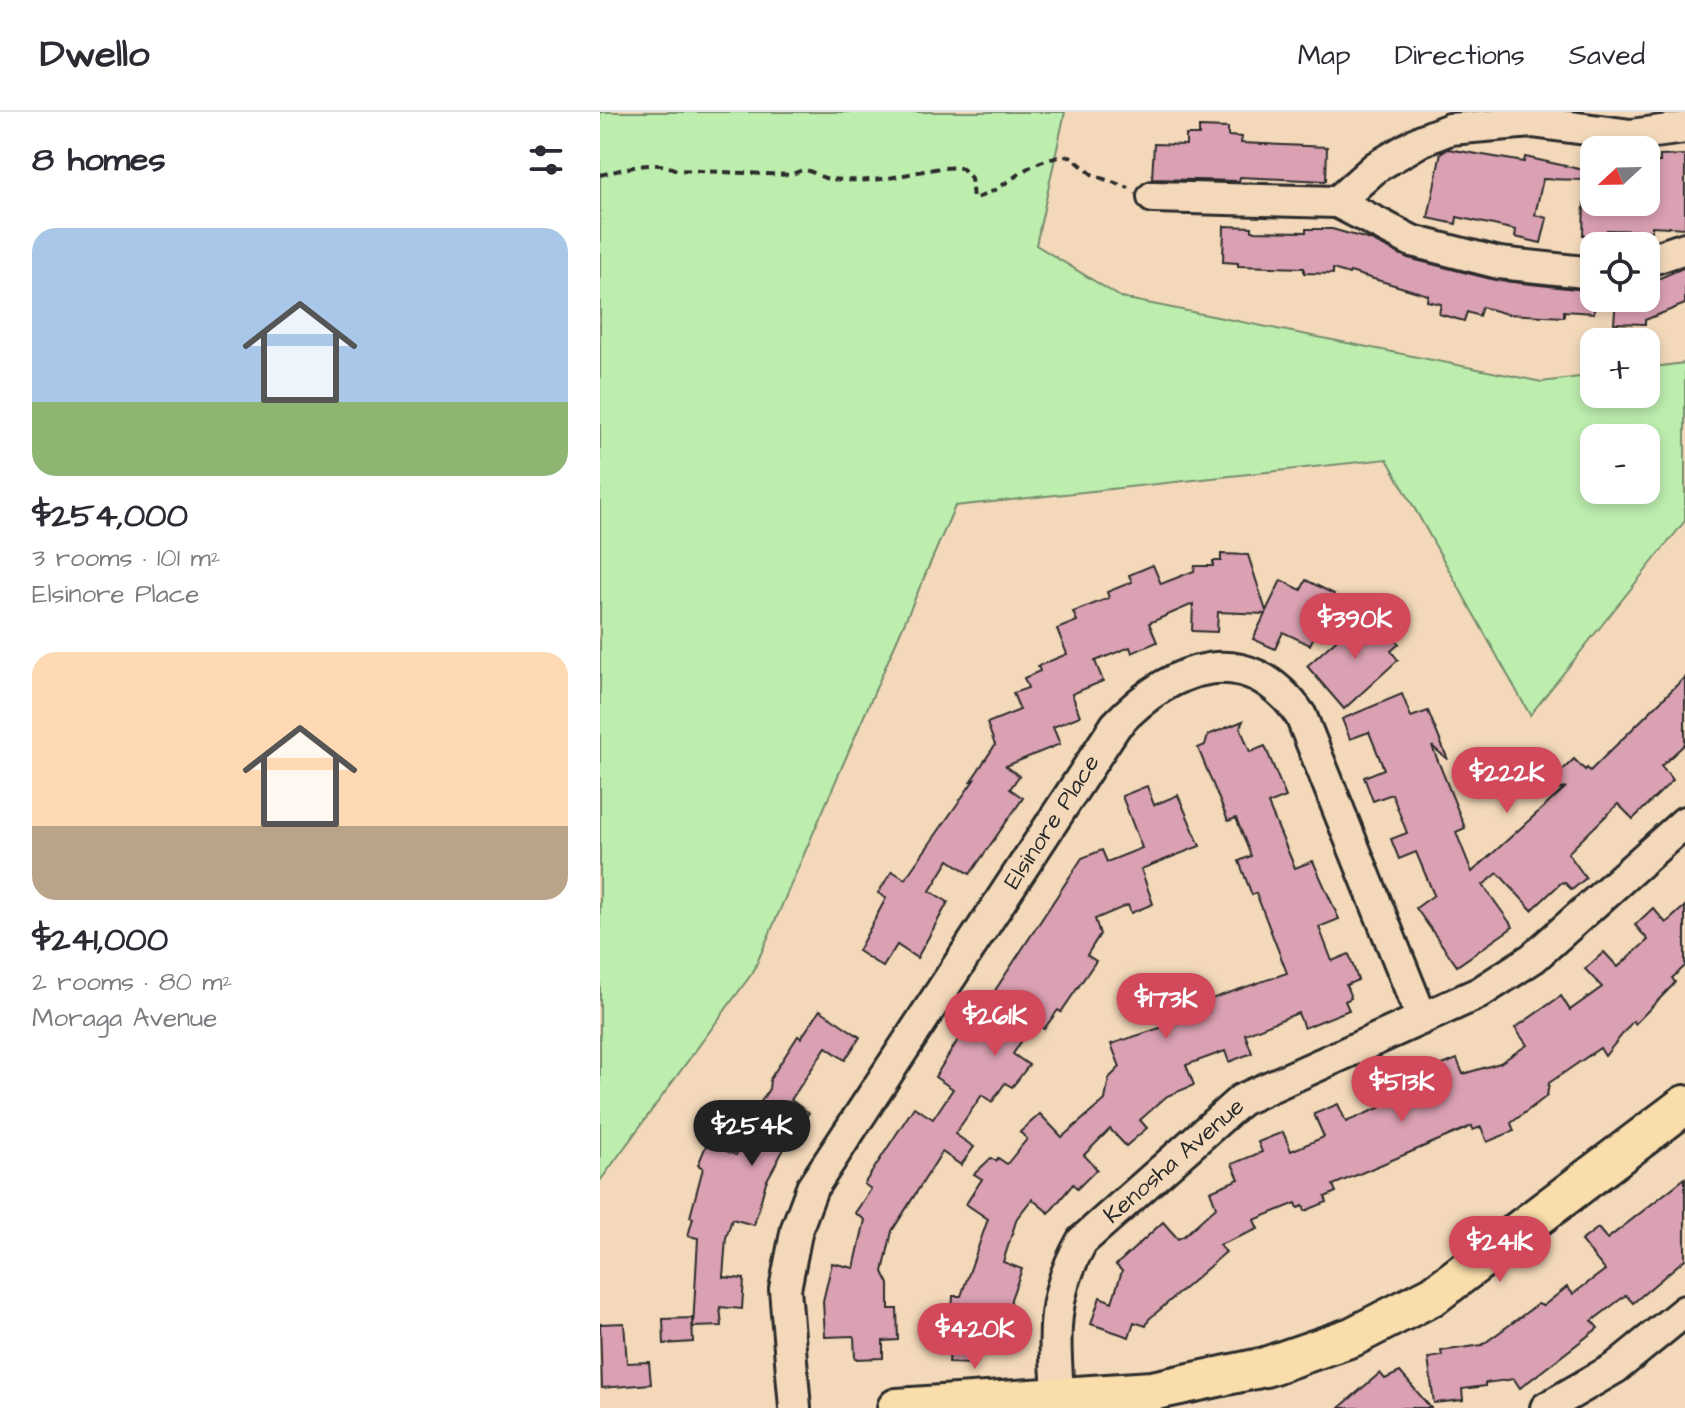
<!DOCTYPE html>
<html lang="en">
<head>
<meta charset="utf-8">
<style>
	:root { --surface:#fff; --page:#f2f2f3; --text:#2b2b33; --muted:#7c7c81; --line:#e1e1e2; --accent:#d1495b }
	body { margin:0; font-family:"Architects Daughter",sans-serif; background:var(--page); color:var(--text); height:100vh; display:flex; flex-direction:column; font-size:30px; white-space:nowrap }
	* { box-sizing:border-box; margin:0 }
	p { font-size:26px; color:var(--muted) }
	.icon { flex:none; width:44px; height:44px; fill:none; stroke:currentColor; stroke-width:2; stroke-linecap:round; stroke-linejoin:round }
	.map { position:relative; flex:1; overflow:hidden }
	.details { display:flex; flex-direction:column; background:var(--surface); width:600px }
	.details>* { flex:none }
	.needle { width:52px; rotate:248deg }
	.fabs { position:absolute; left:980px; top:24px; display:grid; gap:16px }
	.fabs a { display:grid; place-items:center; width:80px; height:80px; border-radius:16px; background:var(--surface); box-shadow:0 4px 12px #0003; font-size:40px }
	.price { position:absolute; translate:-50% -68px; padding:0 18px; border-radius:28px; background:var(--accent); color:#fff; font-size:26px; line-height:52px; filter:drop-shadow(0 2px 4px #0008) }
	.price::after { content:''; position:absolute; left:50%; top:48px; width:24px; height:18px; margin-left:-12px; background:inherit; clip-path:polygon(0 0,100% 0,50% 100%) }
	.price.active { background:#222; color:#fff }
	ul { padding:0; list-style:none }
	li { display:grid; align-content:center; gap:16px; height:424px; padding:0 32px }
	li span { display:grid; place-items:center; height:248px; border-radius:24px; color:#555 }
	li>.icon { margin-inline-start:auto }
	span .icon { width:144px; height:144px; fill:#fffc; stroke-width:1 }
	li b { font-size:34px }
	h2 { display:flex; justify-content:space-between; align-items:center; height:96px; padding:0 32px; font-size:34px }
	header { display:flex; align-items:center; gap:48px; box-sizing:border-box; height:112px; padding:0 40px; background:var(--surface); border-bottom:2px solid var(--line) }
	header strong { font-size:38px }
	nav { display:flex; gap:44px; margin-inline-start:auto; font-size:28px }
	main { display:flex; flex:1; min-height:0 }
	.map>svg:first-child { display:block }
	.green { fill:#bdeeae; stroke:#748c6c; stroke-width:2; fill-rule:evenodd }
	.building { fill:#daa1b2; stroke:#2b2b2b; stroke-width:2 }
	.lines { fill:none; stroke-linecap:round; stroke-linejoin:round }
	.minor-casing { stroke:#2b2b2b; stroke-width:36 }
	.major-casing { stroke:#2b2b2b; stroke-width:44 }
	.path { stroke:#2b2b2b; stroke-width:4; stroke-dasharray:8 6; stroke-linecap:butt }
	.minor { stroke:#f3d9ba; stroke-width:30 }
	.major { stroke:#f9ddab; stroke-width:38 }
	.labels { text-anchor:middle; dominant-baseline:central; stroke-width:7; stroke-linejoin:round; paint-order:stroke }
	.street-label { font-size:24px; fill:#2b2b2b; stroke:#f3d9ba }
</style>
</head>
<body>
<header>
<strong>Dwello</strong>
<nav><a>Map</a><a>Directions</a><a>Saved</a></nav>
</header>
<main>
<section class="details">
<h2>8 homes<svg class="icon" aria-label="filters" viewBox="0 0 24 24"><path d="M4 7h16M4 17h16"/><circle cx="9" cy="7" r="2"/><circle cx="15" cy="17" r="2"/></svg></h2>
<ul>
<li><span style="background:linear-gradient(#a9c7e8 70%,#8fb573 0)"><svg class="icon" aria-label="home" viewBox="0 0 24 24"><path d="M3 11l9-7 9 7M6 9v11h12V9"/></svg></span><div><b>$254,000</b><p>3 rooms · 101 m²</p><p>Elsinore Place</p></div></li>
<li><span style="background:linear-gradient(#ffd9b3 70%,#b9a48a 0)"><svg class="icon" aria-label="home" viewBox="0 0 24 24"><path d="M3 11l9-7 9 7M6 9v11h12V9"/></svg></span><div><b>$241,000</b><p>2 rooms · 80 m²</p><p>Moraga Avenue</p></div></li>
</ul>
</section>
<div class="map">
<svg width="1085" height="1296" viewBox="0 0 1085 1296">
	<rect width="100%" height="100%" fill="#f3d9ba"/>
	<filter id="ink" filterUnits="userSpaceOnUse"><feTurbulence type="fractalNoise" baseFrequency=".0125" numOctaves="2"/><feDisplacementMap in="SourceGraphic" scale="16" xChannelSelector="R" yChannelSelector="G"/><feConvolveMatrix kernelMatrix="1 2 1 2 8 2 1 2 1" color-interpolation-filters="sRGB"/></filter>
	<g filter="url(#ink)">
		<path class="green" d="M0 0H465L436 133 522 186 942 270 994 263V282H1046V256L1085 251V409L930 603 787 347 355 394 153 860 0 1069ZM994 326H1046V378H994Z"/>
		<g class="building">
			<path d="M599 15 628 16V24L642 25 641 31 727 35 726 69 640 65 639 69 552 67 554 32 586 33V23H599Z"/>
			<path d="M848 37 924 50 925 45 988 59 987 68 943 67 935 103 947 106 941 131 915 125 916 118 857 105 856 112 828 106 841 40Z"/>
			<path d="M1085 43V116L1052 114V119L1007 118V123H983L984 90H1046V50H1060V44Z"/>
			<path d="M624 114 652 115V119L706 120V117H732L771 128 808 146 895 168 994 179V201L964 199V205L907 202 882 195 879 204 867 200 864 209 839 202 841 192 827 189 828 183 750 160 749 162 733 157V162L704 161V156L638 154V151L623 150Z"/>
			<path d="M1085 155V192L1045 208V212L1014 211 1016 186H1046V172Z"/>
			<path d="M621 442 648 443 666 499 681 468 701 478 706 468 734 482 710 533 683 520 675 537 653 527 665 502 618 500 617 520 592 519 593 492 549 511 557 530 532 541 530 535 495 549 503 569 472 582 480 604 453 615 460 632 406 654 419 664 410 677 423 686 370 762 349 748 330 779 348 790 317 846 297 833 283 855 258 839 286 786 278 781 292 759 305 767 374 668 371 669 395 633 387 611 420 598 413 581 428 576 424 566 440 559 438 554 467 542 457 517 477 509 473 500 509 486 507 480 532 470 529 463 553 453 561 472 594 459 595 454H613V449H621Z"/>
			<path d="M764 503 780 521 785 516 799 532 791 539 798 548 744 597 707 554Z"/>
			<path d="M1085 565V632L1061 654 1073 668 1033 707 1018 692 968 741 986 766 972 778 964 770 961 771 932 798 898 761 883 773 913 815 857 854 816 796 834 783 816 740 799 747 791 727 807 721 792 682 773 689 764 665 784 657 769 620 750 627 742 607 802 582 811 605 828 599 848 648 832 634 865 716 856 720 872 760 966 675 932 688 974 647 985 658 987 656 990 659Z"/>
			<path d="M643 609 640 615 650 640 665 634 686 685 668 692 695 756 713 749 739 807 719 815 732 849 749 842 758 868 746 873 751 886 745 889 749 898 704 916 698 901 645 922 652 941 629 950 625 939 586 953 594 973 567 984 540 1008 547 1016 526 1034 510 1017 484 1043 497 1057 477 1077 473 1072 449 1101 432 1087 417 1106 403 1150 422 1157 411 1187 409 1230 377 1231 376 1252 349 1251 353 1184H361L388 1107 366 1092 382 1067 374 1062 391 1046 396 1049 398 1046 407 1052 427 1027 420 1020 440 1002 462 1025 505 988 509 966 520 955 511 932 609 900 605 889 687 861 656 781 652 783 639 749 651 744 636 706 628 709 598 636 605 633 608 623Z"/>
			<path d="M547 674 554 693 578 683 600 734 541 757 553 792 531 801 528 793 495 807 500 822 487 843 496 849 461 900 458 898 444 917 434 910 413 942 429 953 417 969 412 975 405 971 392 990 382 983 355 1022 374 1035 361 1053 342 1040 292 1119 283 1160 289 1172V1197H297L298 1228 283 1229V1246L255 1247 254 1224 225 1225 223 1189 232 1151 254 1156 265 1108 255 1101 271 1077 264 1072 314 995 333 1007 353 977 335 965 366 915 369 912 383 921 403 891 392 883 482 746 502 738 507 750 542 736 522 684Z"/>
			<path d="M1085 794V854L1072 866 1075 870 1072 874 1035 912 1033 909 1005 944 1000 936 949 971 947 984 911 1011 914 1019 887 1030 881 1015 873 1018 872 1014 733 1073 736 1080 725 1085 727 1090 705 1099 703 1094 698 1096 696 1091 654 1108 658 1117 619 1133 626 1140 549 1207 546 1214 534 1210 529 1225 491 1212 500 1185 512 1190 522 1159 516 1153 563 1110 578 1127 584 1124 616 1095 610 1079 639 1067 632 1052 662 1040 658 1030 683 1020 691 1039 724 1025 714 1002 738 992 746 1010 781 995 775 979 795 971 802 988 837 975 830 958 857 947 863 962 900 951 927 933 915 916 961 884 970 898 1002 875 985 857 1004 840 1018 855 1048 828 1035 813 1053 796 1066 811Z"/>
			<path d="M220 898 260 925 245 948 226 935 191 988 209 1001 191 1024 166 1070 154 1113 132 1107 126 1126 123 1165 144 1167 142 1197 120 1195 122 1214 93 1215 98 1126 88 1124 93 1106 90 1105 103 1056 98 1053 107 1031 136 1043 158 1001 155 999 169 977 170 967 198 924 201 926Z"/>
			<path d="M1085 1066V1147L1033 1191 1026 1183 992 1209 998 1216 920 1276 914 1267 885 1271V1274L862 1277 863 1288 834 1291 828 1246 842 1244 841 1239 882 1233 938 1192 943 1194 967 1175 973 1182 1005 1158 981 1129 998 1116 1007 1127Z"/>
			<path d="M92 1206 93 1230 64 1232 63 1207Z"/>
			<path d="M24 1211 27 1251 49 1250 51 1272 2 1276 0 1212Z"/>
			<path d="M800 1260 831 1296H739L780 1261 785 1267Z"/>
		</g>
		<g class="lines">
			<defs>
				<g id="minor">
					<path d="M553 85 737 90 776 55 822 28 850 17 932 10 1031 23 1085 16"/>
					<path d="M737 90 812 129 899 151 994 161"/>
					<path d="M1046 149 1085 136"/>
					<path d="M195 1296 185 1177 197 1116 212 1076 516 613C572 554 647 525 701 604L821 904"/>
					<path d="M459 1296C455 1230 448 1189 482 1129L641 988 879 881 933 846 1085 710"/>
					<path d="M946 1296 1015 1256 1085 1199"/>
				</g>
				<path id="major" d="M297 1296 552 1279 665 1255 752 1225 834 1183 1085 993"/>
			</defs>
			<use href="#minor" class="minor-casing"/>
			<use href="#major" class="major-casing"/>
			<path class="path" d="M0 63C22 58 56 46 76 58L191 63C208 53 210 61 225 66 232 68 261 69 269 68 301 67 331 53 362 56L371 66 373 87C414 75 421 47 470 44L493 63 529 76"/>
			<use href="#minor" class="minor"/>
			<use href="#major" class="major"/>
		</g>
	</g>
	<g class="labels">
		<g class="street-label">
			<text transform="translate(452 710) rotate(-57)">Elsinore Place</text>
			<text transform="translate(574 1049) rotate(-41)">Kenosha Avenue</text>
		</g>
	</g>
</svg>
<div class="fabs">
<a><svg class="needle" viewBox="-14 -14 28 28"><path d="M0-13l5 13h-10z" fill="#e53935"/><path d="M0 13l5-13h-10z" fill="#7c7c81"/></svg></a>
<a><svg class="icon" aria-label="locate" viewBox="0 0 24 24"><circle cx="12" cy="12" r="6"/><path d="M12 2v4M12 18v4M2 12h4M18 12h4"/></svg></a>
<a>+</a>
<a>−</a>
</div>
<b class="price" style="left:755px;top:549px">$390K</b>
<b class="price" style="left:907px;top:703px">$222K</b>
<b class="price" style="left:566px;top:929px">$173K</b>
<b class="price" style="left:395px;top:946px">$261K</b>
<b class="price" style="left:802px;top:1012px">$513K</b>
<b class="price active" style="left:152px;top:1056px">$254K</b>
<b class="price" style="left:900px;top:1172px">$241K</b>
<b class="price" style="left:375px;top:1259px">$420K</b>
</div>
</main>
</body>
</html>
